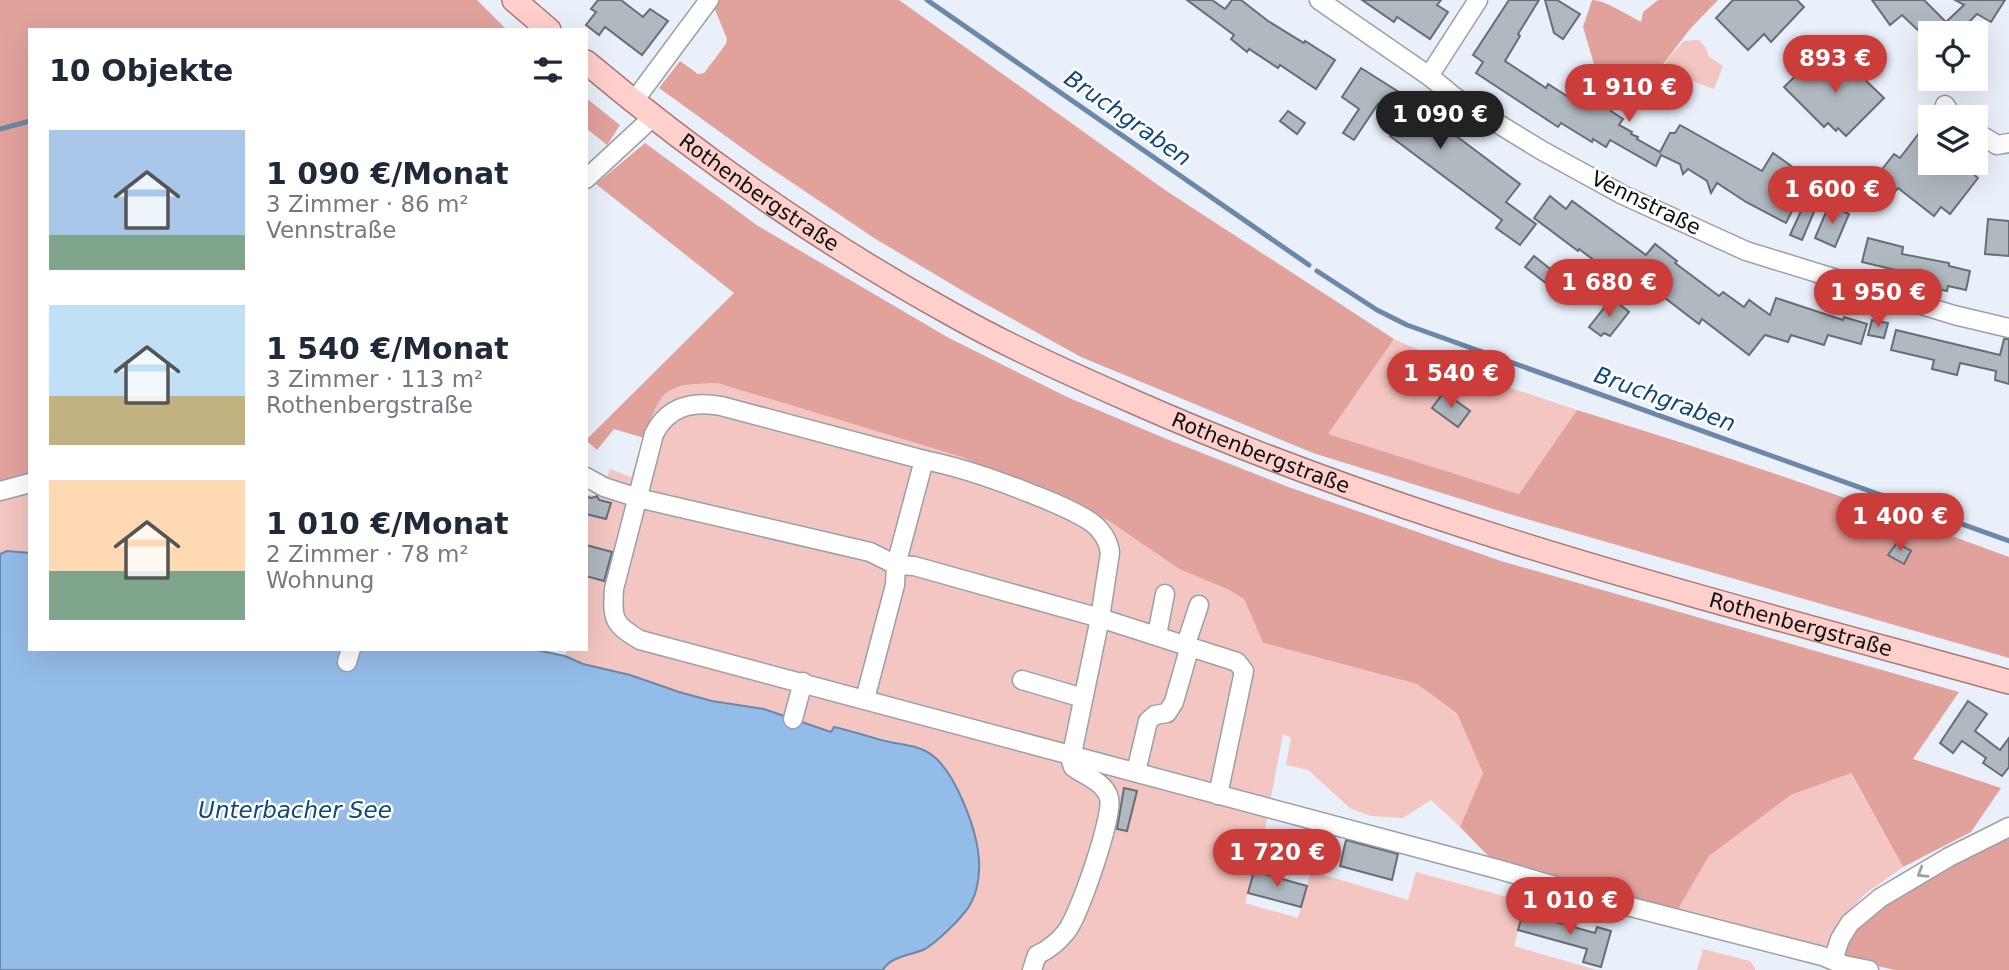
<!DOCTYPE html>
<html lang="de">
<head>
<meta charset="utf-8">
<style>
	:root { --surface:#fff; --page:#f6f6f7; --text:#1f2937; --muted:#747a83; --accent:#cb3d3b }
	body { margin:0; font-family:"DejaVu Sans",sans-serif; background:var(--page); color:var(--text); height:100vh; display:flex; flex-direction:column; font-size:26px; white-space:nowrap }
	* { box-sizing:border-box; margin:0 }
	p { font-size:23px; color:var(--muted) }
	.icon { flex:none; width:38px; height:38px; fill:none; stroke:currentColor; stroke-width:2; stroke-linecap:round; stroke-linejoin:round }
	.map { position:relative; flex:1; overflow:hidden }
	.side { position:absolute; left:28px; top:28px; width:560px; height:623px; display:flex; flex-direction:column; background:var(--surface); border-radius:0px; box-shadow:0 7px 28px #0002 }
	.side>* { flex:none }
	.buttons { position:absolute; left:1918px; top:21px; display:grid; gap:14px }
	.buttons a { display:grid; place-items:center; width:70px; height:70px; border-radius:0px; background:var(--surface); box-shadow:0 7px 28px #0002; font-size:35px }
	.price { position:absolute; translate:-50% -60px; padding:0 16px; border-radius:24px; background:var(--accent); color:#fff; font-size:23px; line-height:46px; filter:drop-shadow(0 2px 4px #0008) }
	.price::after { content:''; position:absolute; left:50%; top:42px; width:21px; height:16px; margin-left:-10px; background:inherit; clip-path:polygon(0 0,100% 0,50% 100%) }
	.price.active { background:#222; color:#fff }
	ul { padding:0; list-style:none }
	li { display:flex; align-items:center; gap:21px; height:175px; padding:0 21px }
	li span { display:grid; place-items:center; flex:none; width:196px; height:140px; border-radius:0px; color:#555 }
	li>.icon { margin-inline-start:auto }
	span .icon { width:84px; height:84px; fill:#fffc; stroke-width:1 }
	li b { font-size:30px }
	h2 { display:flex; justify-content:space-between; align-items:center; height:84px; padding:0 21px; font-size:30px }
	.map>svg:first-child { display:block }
	.green { fill:#f4c6c1 }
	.forest { fill:#e2a29c }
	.water { fill:#94bce9; stroke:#6c88a8; stroke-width:2 }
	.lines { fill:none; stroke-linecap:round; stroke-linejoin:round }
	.stream { stroke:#6c88a8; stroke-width:5 }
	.building { fill:#b0b8c0; stroke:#676e75; stroke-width:2 }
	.minor-casing { stroke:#99a0a8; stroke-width:21 }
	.major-casing { stroke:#aa7974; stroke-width:26 }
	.minor { stroke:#fff; stroke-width:18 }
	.major { stroke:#ffd0cb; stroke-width:23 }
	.oneway { stroke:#9e9fa0 }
	.labels { text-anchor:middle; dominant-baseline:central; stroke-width:5; stroke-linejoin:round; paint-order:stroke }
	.street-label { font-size:21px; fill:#0d1012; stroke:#fff }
	.water-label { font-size:23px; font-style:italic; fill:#10487e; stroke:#fff }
</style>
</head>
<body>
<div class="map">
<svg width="2009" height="970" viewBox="0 0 2009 970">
	<rect width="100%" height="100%" fill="#e9f0f9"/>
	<g class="green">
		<path d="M1699 40 1706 48 1709 57 1723 66 1714 89 1684 78 1669 83 1661 70 1670 56 1684 41Z"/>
		<path d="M1394 339 1484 379 1577 410 1519 494 1327 434Z"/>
		<path d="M693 383H717L963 457 1109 521 1179 569 1227 589 1244 599 1263 643 1417 684 1457 715 1483 773 1460 827 1431 800 1403 818 1370 816 1350 808 1308 770 1286 765 1291 738 1283 734 1264 835 1245 903 1298 918 1311 871 1408 900 1416 872 1526 902 1514 946 1597 970H883L886 965 906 954 924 949 978 885 979 861 975 839 935 757 922 748 835 727 831 732 764 710 712 701 679 692 630 675 583 664 565 656 567 649H586V494L600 497 610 469 631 477 656 403 671 389Z"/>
		<path d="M30 487V553L7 551 0 554V495Z"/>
		<path d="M1850 773 1903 867 1865 894 1840 922 1825 953 1674 916 1709 856 1791 795Z"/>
		<path d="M1703 949 1750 961 1755 968V970H1697Z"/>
	</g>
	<g class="forest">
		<path d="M0 0H477L507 30H30V480L0 488Z"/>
		<path d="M716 0H899L1165 190 1394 339 1328 434 1519 494 1577 410C1722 454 1866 504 2009 557V658L1506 513 1313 453 1081 357 973 297 874 238 763 163 659 88 680 61 698 74 704 73 726 44 727 39 714 7Z"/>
		<path d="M1592 0C1605 0 1627 15 1641 22L1643 12 1658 0H1718L1690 29 1641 93 1596 71 1583 27Z"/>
		<path d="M586 98 620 125 607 145 586 128Z"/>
		<path d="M645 143 758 226 949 338 1067 397 1169 440 1291 488 1501 561 1959 692 1913 759 2001 788 1971 832 1903 867 1851 773 1791 795 1709 856 1674 916 1498 866 1460 827 1483 773 1457 714 1417 684 1263 643 1244 599 1227 589 1179 569 1109 521 962 457 717 383C663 384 661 390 644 438L614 429 597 450 586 440 734 293 596 184Z"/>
		<path d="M2009 832V970H1895L1842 958 1853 928 1885 901Z"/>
	</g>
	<path class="water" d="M7 551 30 553V649H532L565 656 583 664 630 675 679 692 712 701 764 709 831 732 834 727C852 731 869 737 886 741 902 745 919 745 932 755 956 773 978 832 979 862 980 879 976 899 965 912 956 923 937 942 925 949 913 955 890 956 883 970H0V554Z"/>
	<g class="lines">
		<g class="stream">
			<path d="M927 0 1309 265"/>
			<path d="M0 129 30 121"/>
			<path d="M1317 271 1377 310 1407 325 2009 541"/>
		</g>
	</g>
	<g class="building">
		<path d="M598 0H621L643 17 650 9 668 21 642 55 605 27 599 35 586 25 596 12 591 9Z"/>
		<path d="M1187 0H1212L1225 9 1232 0H1241L1268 21 1304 43 1305 41 1335 60 1316 89 1280 65 1278 68 1249 49 1247 52 1231 39 1234 35Z"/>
		<path d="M1362 0H1441L1437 5 1448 12 1430 39 1397 17 1394 22Z"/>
		<path d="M1509 0H1539L1518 34 1520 36 1505 61 1546 88 1548 84 1581 105 1586 96 1598 104 1600 101 1612 108 1611 111 1623 119 1619 125 1632 132 1631 134 1638 137 1637 139 1660 152 1670 133H1675L1680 125 1762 171 1773 153 1794 168 1786 180 1791 183 1784 196 1796 203 1786 223 1746 202 1717 183 1711 193 1707 181 1688 169 1683 174 1680 164 1661 155 1656 166 1610 140 1606 147 1593 139 1592 142 1561 123 1558 127 1476 73 1483 62 1473 55Z"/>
		<path d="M1545 0H1557L1580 14 1563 39 1554 33Z"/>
		<path d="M1733 0H1797L1804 7 1771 42 1764 34 1748 50 1716 18Z"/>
		<path d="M1872 0H1924L1946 22 1964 5 1955 0H2005L1991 22 1977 14 1958 33H1921L1902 15 1890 25Z"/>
		<path d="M1834 54 1860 79 1862 77 1884 98 1846 136 1838 128 1836 131 1828 123 1824 127 1784 87 1806 66 1814 74Z"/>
		<path d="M1361 68 1421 106 1419 108 1520 184 1506 202 1536 224 1520 245 1496 228 1502 220 1390 136 1401 119 1378 104 1354 140 1343 133 1359 109 1342 97Z"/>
		<path d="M1288 111 1305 123 1297 134 1280 121Z"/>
		<path d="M1920 132 1930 140V163H1960L1978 178 1950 214 1941 207 1934 216 1898 188 1891 196 1872 182 1894 154 1900 158Z"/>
		<path d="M1550 196 1566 209 1572 201 1646 255 1655 244 1677 261 1675 263 1719 296 1723 292 1744 307 1749 300 1770 315 1776 298 1843 320 1844 317 1867 324 1861 344 1828 335 1824 345 1791 335 1788 342 1765 335 1749 355 1702 319 1699 324 1619 263 1611 273 1579 249 1578 251 1534 218Z"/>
		<path d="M1806 200 1817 205 1802 240 1790 235Z"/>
		<path d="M1829 205 1849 214 1835 247 1815 238Z"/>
		<path d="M1988 219 2009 221V256L1985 254Z"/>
		<path d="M1868 238 1903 247 1902 254 1949 263V266L1970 271 1966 290 1948 286 1947 291 1925 286 1923 292 1901 287 1904 272 1862 262Z"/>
		<path d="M1534 256 1559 276 1551 287 1525 267Z"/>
		<path d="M1612 298 1629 312 1610 336 1604 333 1601 336 1589 327Z"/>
		<path d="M1872 320 1888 323 1884 338 1868 335Z"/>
		<path d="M1896 330 2000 355 2004 339H2009V384L1995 380 1996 371 1960 363 1957 375 1932 369 1934 360 1891 350Z"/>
		<path d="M1444 392 1470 411 1458 427 1432 408Z"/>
		<path d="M586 497 592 498 597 496 599 500 611 503 606 519 586 514Z"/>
		<path d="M1897 543 1911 551 1904 564 1888 555Z"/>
		<path d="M586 545 612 552 604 581 586 576Z"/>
		<path d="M1968 701 1987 714 1975 731 2000 750 2009 738V767L2002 776 1983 763 1986 758 1962 741 1953 753 1940 743Z"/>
		<path d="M1124 788 1137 791 1127 831 1117 829Z"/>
		<path d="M1346 840 1398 854 1392 880 1340 866Z"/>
		<path d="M1254 871 1307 886 1301 907 1248 893Z"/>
		<path d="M1523 913 1595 933 1597 927 1611 931 1601 967 1583 962 1587 949 1518 930Z"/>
	</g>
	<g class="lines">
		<defs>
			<g id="minor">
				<path d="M1319 0 1429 76 1456 98 1541 150 1623 195 1746 251 1954 315 2009 328"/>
				<path d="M1429 76 1478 0"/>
				<path d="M634 101 709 0"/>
				<path d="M1945 105 1953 117"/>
				<path d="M1976 132 1997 145 2009 143"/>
				<path d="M586 179 654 116"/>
				<path d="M586 477 604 487 638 498 870 552 896 565 914 566 1100 618 1237 662 1244 671 1218 795"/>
				<path d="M0 491 30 483"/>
				<path d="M1157 635 1165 594"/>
				<path d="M1186 644 1199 605"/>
				<path d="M347 662 351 649"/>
				<path d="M1022 680 1083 698"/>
				<path d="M865 699 895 585 896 565 924 460"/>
				<path d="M793 719 803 682"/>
				<path d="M1136 772 1148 721 1155 715 1167 713 1174 702 1190 646"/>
				<path d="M1833 960 1840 939 1850 923 1880 898 1949 857 2009 827"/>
				<path d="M1032 970 1037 955C1048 950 1058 942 1066 932 1079 916 1114 815 1109 798 1105 782 1085 776 1073 767L1071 761 1072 754 1100 618 1110 553C1109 541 1101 529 1091 522 1073 510 1052 502 1032 494 997 480 961 467 924 460L721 406C693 401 668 406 654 434L614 589C612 619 613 624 640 640L1497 869 1596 898 1822 956 1844 965 1869 970"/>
			</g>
			<g id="major">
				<path d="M514 0 549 30"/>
				<path id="s1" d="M586 62C700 158 824 244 955 316 1012 348 1073 375 1132 401 1414 526 1713 600 2009 682"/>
			</g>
		</defs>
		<use href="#minor" class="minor-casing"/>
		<use href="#major" class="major-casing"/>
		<use href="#minor" class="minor"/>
		<use href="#major" class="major"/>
	</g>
	<defs><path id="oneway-chevron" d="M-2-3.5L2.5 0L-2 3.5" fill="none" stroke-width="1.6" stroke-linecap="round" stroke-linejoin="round" transform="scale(1.75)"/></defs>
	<use class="oneway" href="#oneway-chevron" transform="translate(1922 873) rotate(149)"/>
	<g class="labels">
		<g class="street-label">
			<text stroke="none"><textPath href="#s1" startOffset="217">Rothenbergstraße</textPath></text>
			<text transform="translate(1646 203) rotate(26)">Vennstraße</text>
			<text stroke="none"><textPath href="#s1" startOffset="784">Rothenbergstraße</textPath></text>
			<text stroke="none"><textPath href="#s1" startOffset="1351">Rothenbergstraße</textPath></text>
		</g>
		<g class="water-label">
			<text transform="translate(1128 118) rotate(35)">Bruchgraben</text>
			<text transform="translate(1665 399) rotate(20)">Bruchgraben</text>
			<text x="295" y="810">Unterbacher See</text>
		</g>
	</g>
</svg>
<div class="buttons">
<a><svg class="icon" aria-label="locate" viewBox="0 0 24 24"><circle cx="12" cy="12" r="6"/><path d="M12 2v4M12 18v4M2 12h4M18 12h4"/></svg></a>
<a><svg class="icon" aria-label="layers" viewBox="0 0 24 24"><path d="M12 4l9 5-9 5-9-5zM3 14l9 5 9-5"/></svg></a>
</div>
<b class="price" style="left:1835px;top:95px">893 €</b>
<b class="price" style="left:1629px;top:124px">1 910 €</b>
<b class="price active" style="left:1440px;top:151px">1 090 €</b>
<b class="price" style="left:1832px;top:226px">1 600 €</b>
<b class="price" style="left:1609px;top:319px">1 680 €</b>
<b class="price" style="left:1878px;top:329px">1 950 €</b>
<b class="price" style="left:1451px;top:410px">1 540 €</b>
<b class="price" style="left:1900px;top:553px">1 400 €</b>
<b class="price" style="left:1277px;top:889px">1 720 €</b>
<b class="price" style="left:1570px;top:937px">1 010 €</b>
<section class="side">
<h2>10 Objekte<svg class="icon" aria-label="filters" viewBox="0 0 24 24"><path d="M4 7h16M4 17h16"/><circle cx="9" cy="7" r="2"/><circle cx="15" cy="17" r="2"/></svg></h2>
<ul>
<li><span style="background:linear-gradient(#a9c7e8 75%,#7fa58c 0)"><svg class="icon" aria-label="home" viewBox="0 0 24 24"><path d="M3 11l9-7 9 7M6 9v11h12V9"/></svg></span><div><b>1 090 €/Monat</b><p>3 Zimmer · 86 m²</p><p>Vennstraße</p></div></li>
<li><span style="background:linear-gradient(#bfe0f5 65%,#c2b280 0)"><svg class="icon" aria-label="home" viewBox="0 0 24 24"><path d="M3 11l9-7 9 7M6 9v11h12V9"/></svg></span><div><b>1 540 €/Monat</b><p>3 Zimmer · 113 m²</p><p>Rothenbergstraße</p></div></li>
<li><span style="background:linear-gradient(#ffd9b3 65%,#7fa58c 0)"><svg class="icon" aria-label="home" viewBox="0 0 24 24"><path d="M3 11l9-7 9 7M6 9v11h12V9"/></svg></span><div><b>1 010 €/Monat</b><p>2 Zimmer · 78 m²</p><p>Wohnung</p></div></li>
</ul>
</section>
</div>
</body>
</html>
